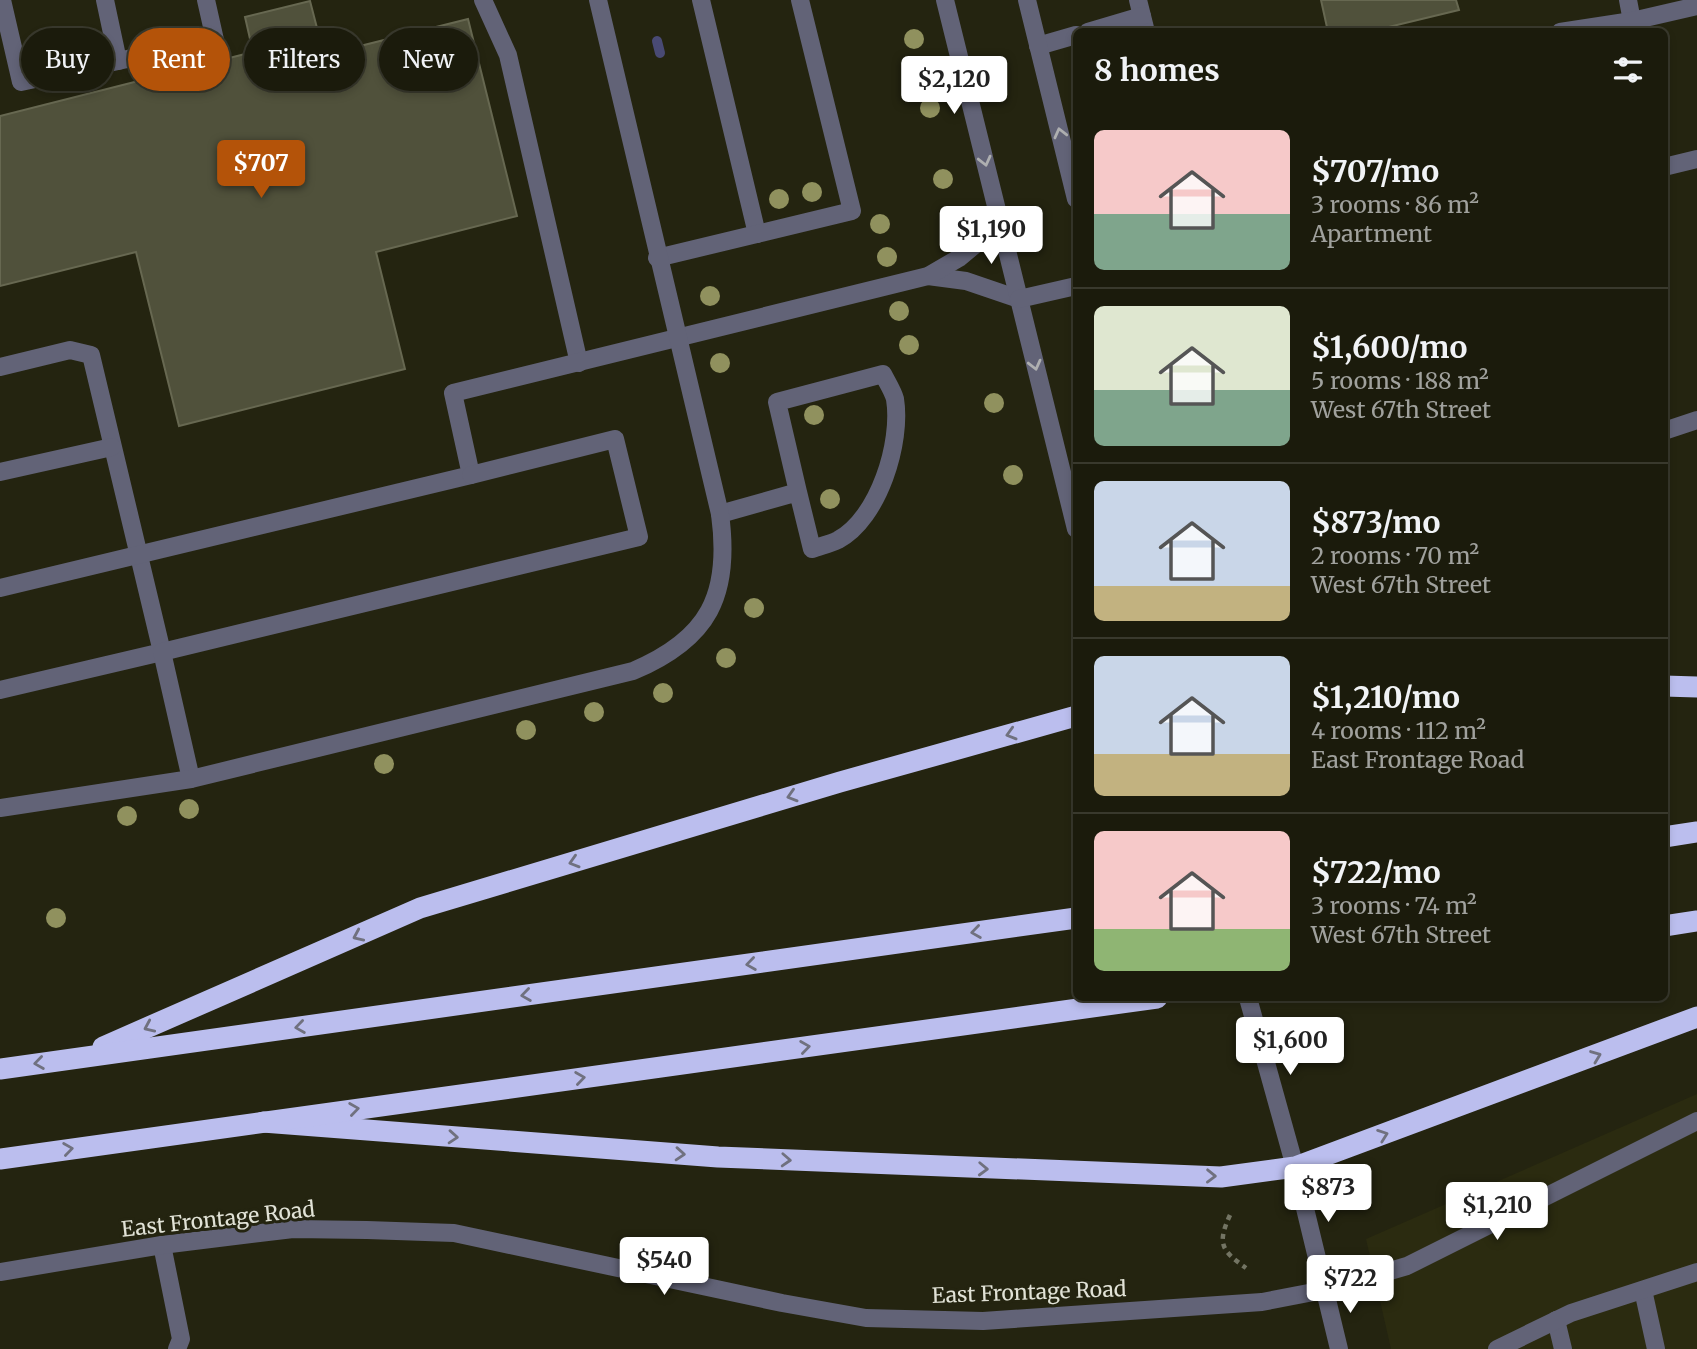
<!DOCTYPE html>
<html lang="en">
<head>
<meta charset="utf-8">
<style>
	:root { --surface:#1b1b0c; --page:#242415; --text:#f1f3f6; --muted:#a0a19d; --line:#39392d; --accent:#b45309 }
	body { margin:0; font-family:Merriweather,serif; background:var(--page); color:var(--text); height:100vh; display:flex; flex-direction:column; font-size:26px; white-space:nowrap }
	* { box-sizing:border-box; margin:0 }
	p { font-size:23px; color:var(--muted) }
	.icon { flex:none; width:38px; height:38px; fill:none; stroke:currentColor; stroke-width:2; stroke-linecap:round; stroke-linejoin:round }
	.map { position:relative; flex:1; overflow:hidden }
	.details { position:absolute; left:1073px; top:28px; width:595px; height:973px; display:flex; flex-direction:column; background:var(--surface); border-radius:10px; box-shadow:0 4px 10px #0003,0 0 0 2px var(--line) }
	.details>* { flex:none }
	.guide { position:absolute; left:21px; top:28px; width:665px; height:63px; display:flex; gap:14px }
	.price { position:absolute; translate:-50% -60px; padding:0 16px; border-radius:7px; background:#fff; color:#222; font-size:23px; line-height:46px; filter:drop-shadow(0 2px 4px #0008) }
	.price::after { content:''; position:absolute; left:50%; top:42px; width:21px; height:16px; margin-left:-10px; background:inherit; clip-path:polygon(0 0,100% 0,50% 100%) }
	.price.active { background:var(--accent); color:#fff }
	ul { padding:0; list-style:none }
	li { display:flex; align-items:center; gap:21px; height:175px; padding:0 21px }
	li+li { border-top:2px solid var(--line) }
	li span { display:grid; place-items:center; flex:none; width:196px; height:140px; border-radius:10px; color:#555 }
	li>.icon { margin-inline-start:auto }
	span .icon { width:84px; height:84px; fill:#fffc; stroke-width:1 }
	li b { font-size:30px }
	h2 { display:flex; justify-content:space-between; align-items:center; height:84px; padding:0 21px; font-size:30px }
	.chip { padding:0 24px; border-radius:32px; background:var(--surface); box-shadow:0 4px 10px #0003,0 0 0 2px var(--line); font-size:24px; line-height:63px }
	.chip.active { background:var(--accent); color:#fff }
	.map>svg:first-child { display:block }
	.built { fill:#2b2b10 }
	.lines { fill:none; stroke-linecap:round; stroke-linejoin:round }
	.stream { stroke:#494a74; stroke-width:10 }
	.building { fill:#50513b; stroke:#676851; stroke-width:2 }
	.path { stroke:#737463; stroke-width:4.5; stroke-dasharray:5 5; stroke-linecap:butt }
	.service { stroke:#626377; stroke-width:18 }
	.tertiary { stroke:#626377; stroke-width:18 }
	.motorway { stroke:#bbbeee; stroke-width:21 }
	.tree { fill:#90915e }
	.oneway { stroke:#aeafb0 }
	.oneway2 { stroke:#70717f }
	.labels { text-anchor:middle; dominant-baseline:central; stroke-width:6; stroke-linejoin:round; paint-order:stroke }
	.street-label { font-size:21px; fill:#e1e2d6; stroke:#242410 }
</style>
</head>
<body>
<div class="map">
<svg width="1697" height="1349" viewBox="0 0 1697 1349">
	<rect width="100%" height="100%" fill="#242410"/>
	<path class="built" d="M1697 1094V1349H1391L1366 1239Z"/>
	<g class="lines">
		<path class="stream" d="M657 41 660 53"/>
	</g>
	<g class="building">
		<path d="M1321 0H1456L1459 10 1368 32H1328Z"/>
		<path d="M310 1 324 55 468 19 517 216 376 252 405 369 179 426 136 252 0 286V116L253 52 245 17Z"/>
	</g>
	<g class="lines">
		<path class="path" d="M1230 1215C1217 1244 1221 1250 1246 1268"/>
		<g class="service">
			<path d="M2 0 21 82 215 40 206 0"/>
			<path d="M105 0 118 61"/>
			<path d="M483 0 508 55 579 363"/>
			<path d="M701 0 757 234"/>
			<path d="M1138 0 1146 32"/>
			<path d="M1628 0 1632 21"/>
			<path d="M1088 32 1142 16"/>
			<path d="M1560 32 1632 21 1697 6"/>
			<path d="M1038 46 1076 35"/>
			<path d="M1664 167 1697 159"/>
			<path d="M657 258 852 211 800 0"/>
			<path d="M928 276 966 281 1019 299"/>
			<path d="M0 367 70 350 91 355 162 652 0 690"/>
			<path d="M1664 431 1697 420"/>
			<path d="M0 472 112 447"/>
			<path d="M720 514 798 492 812 549C820 546 830 544 838 540 879 518 902 442 895 399 893 391 887 382 883 374L777 402 798 492"/>
			<path d="M0 588 471 475 453 393 928 276 959 258 1000 224"/>
			<path d="M191 779 162 652 639 537 615 439 471 475"/>
			<path d="M0 808 191 779 633 671C709 639 731 595 720 514L598 0"/>
			<path d="M162 1245 181 1339 177 1349"/>
			<path d="M1643 1290 1656 1349"/>
			<path d="M1556 1320 1563 1349"/>
			<path d="M1497 1349 1571 1313 1697 1272"/>
		</g>
		<g class="tertiary">
			<path d="M945 0 1076 529"/>
			<path d="M1027 0 1076 199"/>
			<path d="M1019 299 1076 286"/>
			<path d="M1248 998 1295 1167 1339 1349"/>
			<path d="M0 1272 162 1245 293 1229 367 1230 454 1233 782 1303 866 1318 983 1321 1262 1302 1324 1290 1407 1266 1697 1121"/>
		</g>
		<g class="motorway">
			<path d="M1664 686 1697 687"/>
			<path d="M1664 837 1697 832"/>
			<path d="M1664 926 1697 921"/>
			<path d="M103 1047 420 908 840 782 1076 716"/>
			<path d="M0 1069 1076 918"/>
			<path d="M263 1122 718 1157 1221 1177 1295 1167 1697 1017"/>
			<path d="M0 1159 1157 998"/>
		</g>
	</g>
	<g class="tree">
		<circle cx="914" cy="39" r="10"/>
		<circle cx="930" cy="108" r="10"/>
		<circle cx="943" cy="179" r="10"/>
		<circle cx="812" cy="192" r="10"/>
		<circle cx="779" cy="199" r="10"/>
		<circle cx="880" cy="224" r="10"/>
		<circle cx="887" cy="257" r="10"/>
		<circle cx="710" cy="296" r="10"/>
		<circle cx="899" cy="311" r="10"/>
		<circle cx="909" cy="345" r="10"/>
		<circle cx="720" cy="363" r="10"/>
		<circle cx="994" cy="403" r="10"/>
		<circle cx="814" cy="415" r="10"/>
		<circle cx="1013" cy="475" r="10"/>
		<circle cx="830" cy="499" r="10"/>
		<circle cx="754" cy="608" r="10"/>
		<circle cx="726" cy="658" r="10"/>
		<circle cx="663" cy="693" r="10"/>
		<circle cx="594" cy="712" r="10"/>
		<circle cx="526" cy="730" r="10"/>
		<circle cx="384" cy="764" r="10"/>
		<circle cx="189" cy="809" r="10"/>
		<circle cx="127" cy="816" r="10"/>
		<circle cx="56" cy="918" r="10"/>
	</g>
	<defs><path id="oneway-chevron" d="M-2-3.5L2.5 0L-2 3.5" fill="none" stroke-width="1.6" stroke-linecap="round" stroke-linejoin="round" transform="scale(1.75)"/></defs>
	<g class="oneway">
		<use href="#oneway-chevron" transform="translate(1060 133) rotate(-104)"/>
		<use href="#oneway-chevron" transform="translate(985 161) rotate(76)"/>
		<use href="#oneway-chevron" transform="translate(1035 365) rotate(76)"/>
	</g>
	<g class="oneway2">
		<use href="#oneway-chevron" transform="translate(1011 734) rotate(164)"/>
		<use href="#oneway-chevron" transform="translate(792 796) rotate(163)"/>
		<use href="#oneway-chevron" transform="translate(574 862) rotate(163)"/>
		<use href="#oneway-chevron" transform="translate(976 932) rotate(172)"/>
		<use href="#oneway-chevron" transform="translate(358 936) rotate(156)"/>
		<use href="#oneway-chevron" transform="translate(751 964) rotate(172)"/>
		<use href="#oneway-chevron" transform="translate(526 995) rotate(172)"/>
		<use href="#oneway-chevron" transform="translate(149 1027) rotate(156)"/>
		<use href="#oneway-chevron" transform="translate(300 1027) rotate(172)"/>
		<use href="#oneway-chevron" transform="translate(805 1047) rotate(-8)"/>
		<use href="#oneway-chevron" transform="translate(1596 1056) rotate(-21)"/>
		<use href="#oneway-chevron" transform="translate(39 1063) rotate(172)"/>
		<use href="#oneway-chevron" transform="translate(580 1078) rotate(-8)"/>
		<use href="#oneway-chevron" transform="translate(354 1109) rotate(-8)"/>
		<use href="#oneway-chevron" transform="translate(1383 1135) rotate(-20)"/>
		<use href="#oneway-chevron" transform="translate(453 1137) rotate(4)"/>
		<use href="#oneway-chevron" transform="translate(68 1149) rotate(-8)"/>
		<use href="#oneway-chevron" transform="translate(680 1154) rotate(4)"/>
		<use href="#oneway-chevron" transform="translate(786 1160) rotate(3)"/>
		<use href="#oneway-chevron" transform="translate(983 1169) rotate(2)"/>
		<use href="#oneway-chevron" transform="translate(1211 1176) rotate(1)"/>
	</g>
	<g class="labels">
		<g class="street-label">
			<text transform="translate(218 1219) rotate(-6)">East Frontage Road</text>
			<text transform="translate(1029 1292) rotate(-2)">East Frontage Road</text>
		</g>
	</g>
</svg>
<b class="price" style="left:954px;top:116px">$2,120</b>
<b class="price active" style="left:261px;top:200px">$707</b>
<b class="price" style="left:991px;top:266px">$1,190</b>
<b class="price" style="left:1290px;top:1077px">$1,600</b>
<b class="price" style="left:1328px;top:1224px">$873</b>
<b class="price" style="left:1497px;top:1242px">$1,210</b>
<b class="price" style="left:664px;top:1297px">$540</b>
<b class="price" style="left:1350px;top:1315px">$722</b>
<div class="guide">
<a class="chip">Buy</a>
<a class="chip active">Rent</a>
<a class="chip">Filters</a>
<a class="chip">New</a>
</div>
<section class="details">
<h2>8 homes<svg class="icon" aria-label="filters" viewBox="0 0 24 24"><path d="M4 7h16M4 17h16"/><circle cx="9" cy="7" r="2"/><circle cx="15" cy="17" r="2"/></svg></h2>
<ul>
<li><span style="background:linear-gradient(#f6c9c9 60%,#7fa58c 0)"><svg class="icon" aria-label="home" viewBox="0 0 24 24"><path d="M3 11l9-7 9 7M6 9v11h12V9"/></svg></span><div><b>$707/mo</b><p>3 rooms · 86 m²</p><p>Apartment</p></div></li>
<li><span style="background:linear-gradient(#dfe7d0 60%,#7fa58c 0)"><svg class="icon" aria-label="home" viewBox="0 0 24 24"><path d="M3 11l9-7 9 7M6 9v11h12V9"/></svg></span><div><b>$1,600/mo</b><p>5 rooms · 188 m²</p><p>West 67th Street</p></div></li>
<li><span style="background:linear-gradient(#c9d6e8 75%,#c2b280 0)"><svg class="icon" aria-label="home" viewBox="0 0 24 24"><path d="M3 11l9-7 9 7M6 9v11h12V9"/></svg></span><div><b>$873/mo</b><p>2 rooms · 70 m²</p><p>West 67th Street</p></div></li>
<li><span style="background:linear-gradient(#c9d6e8 70%,#c2b280 0)"><svg class="icon" aria-label="home" viewBox="0 0 24 24"><path d="M3 11l9-7 9 7M6 9v11h12V9"/></svg></span><div><b>$1,210/mo</b><p>4 rooms · 112 m²</p><p>East Frontage Road</p></div></li>
<li><span style="background:linear-gradient(#f6c9c9 70%,#8fb573 0)"><svg class="icon" aria-label="home" viewBox="0 0 24 24"><path d="M3 11l9-7 9 7M6 9v11h12V9"/></svg></span><div><b>$722/mo</b><p>3 rooms · 74 m²</p><p>West 67th Street</p></div></li>
</ul>
</section>
</div>
</body>
</html>
